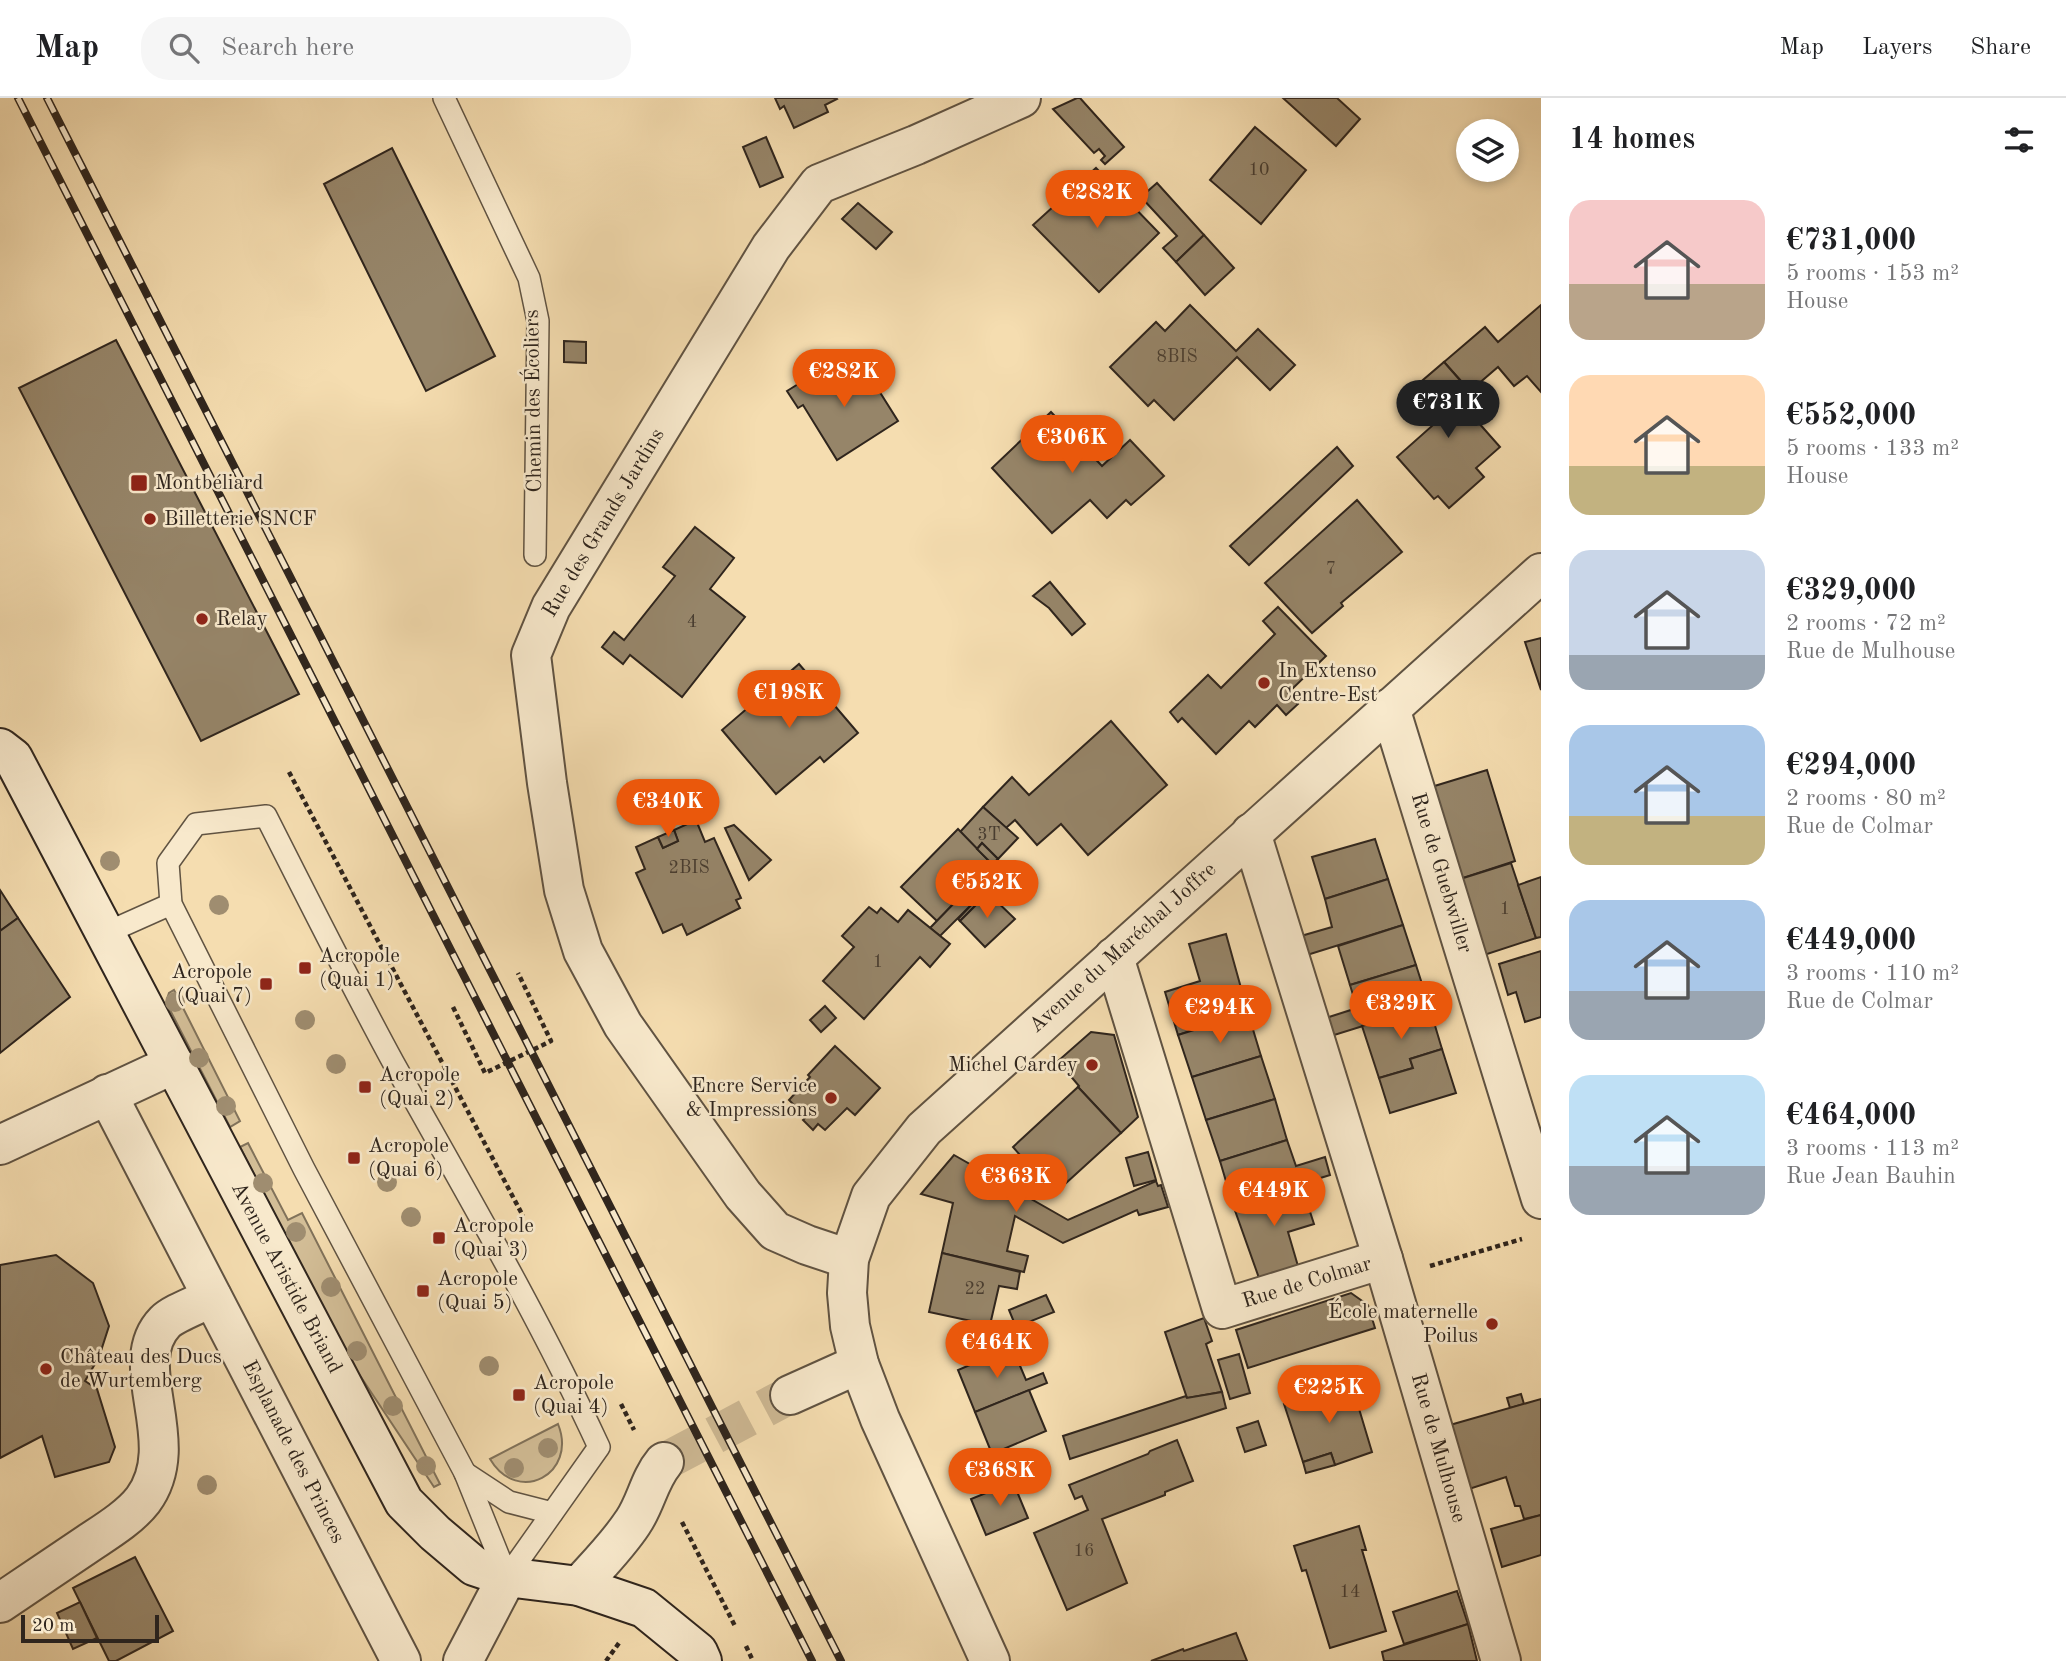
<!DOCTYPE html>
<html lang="en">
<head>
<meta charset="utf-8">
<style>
	:root { --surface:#fff; --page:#f6f6f6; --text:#202124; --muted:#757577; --line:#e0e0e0; --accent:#ea580c }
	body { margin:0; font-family:"Old Standard TT",serif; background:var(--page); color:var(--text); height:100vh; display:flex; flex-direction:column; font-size:26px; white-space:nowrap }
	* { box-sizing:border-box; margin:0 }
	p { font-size:23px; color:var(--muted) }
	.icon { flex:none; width:38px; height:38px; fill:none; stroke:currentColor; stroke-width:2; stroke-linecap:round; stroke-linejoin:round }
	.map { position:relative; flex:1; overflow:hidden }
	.side { display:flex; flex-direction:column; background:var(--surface); width:525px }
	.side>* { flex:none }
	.fabs { position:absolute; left:1456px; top:21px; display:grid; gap:14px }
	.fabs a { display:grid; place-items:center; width:63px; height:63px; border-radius:50%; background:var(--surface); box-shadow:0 4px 10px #0003; font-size:35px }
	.scale { position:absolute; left:21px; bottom:18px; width:138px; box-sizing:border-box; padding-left:7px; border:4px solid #2f251d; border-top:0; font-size:19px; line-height:24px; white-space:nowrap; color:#2f251d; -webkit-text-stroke:5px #f8e9cc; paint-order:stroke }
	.price { position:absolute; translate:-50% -60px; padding:0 16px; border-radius:24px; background:var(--accent); color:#fff; font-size:23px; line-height:46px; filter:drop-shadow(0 2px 4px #0008) }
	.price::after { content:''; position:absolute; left:50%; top:42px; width:21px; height:16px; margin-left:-10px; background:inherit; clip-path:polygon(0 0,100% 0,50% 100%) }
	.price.on { background:#222; color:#fff }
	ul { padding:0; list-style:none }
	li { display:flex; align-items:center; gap:21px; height:175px; padding:0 28px }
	li span { display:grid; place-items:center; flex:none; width:196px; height:140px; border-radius:21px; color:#555 }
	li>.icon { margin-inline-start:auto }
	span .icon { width:84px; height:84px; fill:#fffc; stroke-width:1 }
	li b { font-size:30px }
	h2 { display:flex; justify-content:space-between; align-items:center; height:84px; padding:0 28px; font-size:30px }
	header { display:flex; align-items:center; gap:42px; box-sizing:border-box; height:98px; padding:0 35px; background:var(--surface); border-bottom:2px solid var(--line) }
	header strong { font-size:33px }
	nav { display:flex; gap:38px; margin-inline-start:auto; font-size:24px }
	.search { width:490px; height:63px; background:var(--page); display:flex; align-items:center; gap:18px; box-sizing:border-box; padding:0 24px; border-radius:28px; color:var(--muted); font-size:26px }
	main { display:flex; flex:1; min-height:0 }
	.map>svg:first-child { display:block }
	.green { fill:#d3be97; stroke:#81725a; stroke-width:2 }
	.building { fill:#968569; stroke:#2f251d; stroke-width:2 }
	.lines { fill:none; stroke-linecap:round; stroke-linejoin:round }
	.street-tunnel { stroke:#cdb893; stroke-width:38; stroke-dasharray:38 19; stroke-linecap:butt }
	.lane-casing { stroke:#605342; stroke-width:24 }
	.street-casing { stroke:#605342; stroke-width:42 }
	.secondary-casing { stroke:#2f251d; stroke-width:42 }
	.path { stroke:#2f251d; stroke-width:4.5; stroke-dasharray:5 3.5; stroke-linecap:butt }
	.lane { stroke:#f8e9cc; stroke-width:21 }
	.street { stroke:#f8e9cc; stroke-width:38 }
	.secondary { stroke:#f8e9cc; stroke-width:38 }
	.rail-casing { stroke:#2f251d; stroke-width:8 }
	.rail { stroke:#f8e9cc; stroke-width:5; stroke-dasharray:16; stroke-linecap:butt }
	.tree { fill:#9f8d70 }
	.poi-dot { fill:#8f2418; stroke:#f8e9cc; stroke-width:2.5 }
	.labels { text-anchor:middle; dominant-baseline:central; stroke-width:5; stroke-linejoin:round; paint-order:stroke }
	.number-label { font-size:18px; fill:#493d30 }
	.street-label { font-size:21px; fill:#2f251d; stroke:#f8e9cc }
	.poi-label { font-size:21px; fill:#2f251d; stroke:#f8e9cc; text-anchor:start }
</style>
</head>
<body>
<header>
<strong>Map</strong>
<div class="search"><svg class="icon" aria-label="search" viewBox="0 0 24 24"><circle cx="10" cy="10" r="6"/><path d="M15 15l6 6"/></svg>Search here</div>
<nav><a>Map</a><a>Layers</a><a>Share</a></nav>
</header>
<main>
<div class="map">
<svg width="1541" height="1563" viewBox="0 0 1541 1563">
	<rect width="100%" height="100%" fill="#f5ddb0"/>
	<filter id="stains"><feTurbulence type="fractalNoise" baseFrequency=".00286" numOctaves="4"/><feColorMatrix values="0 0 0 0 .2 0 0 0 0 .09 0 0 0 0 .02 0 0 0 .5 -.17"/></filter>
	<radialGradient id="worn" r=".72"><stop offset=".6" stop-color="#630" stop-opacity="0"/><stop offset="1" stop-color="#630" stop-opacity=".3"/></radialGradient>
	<g class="green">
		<path d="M174 892 240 1023 230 1029 169 910 167 901 169 895Z"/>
		<path d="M248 1045 288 1122 302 1115 440 1386 434 1389 349 1261 240 1049Z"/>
		<path d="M558 1326C578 1376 518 1408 490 1361Z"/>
	</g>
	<g class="building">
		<path d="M775 0H836L837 1 825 7 828 14 794 30 784 8 780 11Z"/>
		<path d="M1077 0H1080L1124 49 1105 66 1101 62 1105 58 1099 51 1094 55 1053 11Z"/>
		<path d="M1283 0H1337L1360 21 1336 48Z"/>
		<path d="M1255 29 1306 72 1261 126 1210 82Z"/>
		<path d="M766 39 783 79 760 89 743 49Z"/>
		<path d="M392 50 495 258 426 293 324 86Z"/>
		<path d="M1096 70 1159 135 1099 194 1033 127Z"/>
		<path d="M1157 85 1204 137 1176 164 1163 150 1177 138 1141 99Z"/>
		<path d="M858 105 892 134 876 151 842 121Z"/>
		<path d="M1204 137 1234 170 1205 197 1176 164Z"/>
		<path d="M1190 207 1236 253 1258 231 1295 267 1270 292 1237 259 1174 322 1154 302 1148 308 1110 269 1156 224 1165 233Z"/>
		<path d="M1541 207V294L1527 278 1514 288 1498 269 1470 293 1444 264 1485 229 1498 244Z"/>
		<path d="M116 242 299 596 201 643 19 290Z"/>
		<path d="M564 243 586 244V265L564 264Z"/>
		<path d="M1444 264 1473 297 1462 306 1500 349 1476 370 1484 379 1449 410 1438 398 1434 401 1397 359 1432 328 1422 316 1431 308 1416 288Z"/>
		<path d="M864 269 898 323 837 362 803 307 798 310 787 293 824 270 835 287Z"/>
		<path d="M1051 314 1102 368 1130 342 1164 378 1131 407 1126 402 1107 420 1090 402 1052 435 992 370Z"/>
		<path d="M1337 349 1353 368 1249 467 1230 448Z"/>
		<path d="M1357 402 1402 454 1341 505 1343 508 1312 535 1265 485Z"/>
		<path d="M695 429 734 460 710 491 745 519 682 599 630 557 623 566 602 549 614 534 624 542 675 478 663 469Z"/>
		<path d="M1050 484 1085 526 1072 537 1049 510 1033 498Z"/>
		<path d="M1278 509 1326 558 1288 595 1298 606 1286 617 1277 607 1255 629 1249 623 1216 656 1182 620 1178 624 1170 614 1208 577 1221 590 1275 536 1263 523Z"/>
		<path d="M1541 540V592L1525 544Z"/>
		<path d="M799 566 858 635 824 664 820 659 776 696 722 632Z"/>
		<path d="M1111 623 1167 687 1088 757 1061 726 1037 747 1015 722 1006 730 983 709 1012 679 1029 697Z"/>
		<path d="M1487 672 1515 763 1457 782 1428 690Z"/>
		<path d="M983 709 1018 740 998 761 982 745 977 751 960 734Z"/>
		<path d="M696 722 705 744 714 740 741 800 736 802 740 810 687 837 682 826 663 835 636 775 645 771 636 749 658 739 663 750 678 743 674 732Z"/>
		<path d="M734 727 771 762 749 782 725 730Z"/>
		<path d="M958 731 992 766 937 823 901 789Z"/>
		<path d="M674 732 678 743 663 750 658 739Z"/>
		<path d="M1375 741 1388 781 1325 801 1312 759Z"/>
		<path d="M982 745 998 761 992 766 977 751Z"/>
		<path d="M1511 765 1536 840 1481 858 1457 782Z"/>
		<path d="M1541 779V839L1536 840 1518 787Z"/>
		<path d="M1388 781 1403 827 1307 857 1301 838 1332 829 1325 801Z"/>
		<path d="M976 782 988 795 960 823 958 821 974 804 964 795Z"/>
		<path d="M0 792 18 820 0 833Z"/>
		<path d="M964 795 974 804 940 838 930 830Z"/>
		<path d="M988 795 1015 821 985 849 960 823Z"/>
		<path d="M869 809 877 815 881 810 898 824 908 812 950 846 930 869 920 859 864 921 823 883 854 849 842 838Z"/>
		<path d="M18 820 70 899 0 955V833Z"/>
		<path d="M1403 827 1416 867 1350 887 1338 848Z"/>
		<path d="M1226 836 1248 915 1178 937 1165 894 1200 883 1189 846Z"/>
		<path d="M1541 853V919L1525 924 1516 894 1508 897 1499 866Z"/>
		<path d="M1416 867 1430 911 1396 921 1395 918 1331 938 1326 920 1357 910 1350 887Z"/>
		<path d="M825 908 836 920 821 934 810 922Z"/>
		<path d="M1430 911 1442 951 1410 961 1413 970 1379 980 1362 928 1395 918 1396 921Z"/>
		<path d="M1248 915 1261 958 1192 979 1178 937Z"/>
		<path d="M1091 934 1114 937 1138 1019 1121 1035 1078 989 1079 988 1058 963Z"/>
		<path d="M835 948 880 990 855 1017 847 1010 825 1032 818 1026 813 1032 803 1022 806 1019 789 1002 810 979 808 977Z"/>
		<path d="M1442 951 1456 995 1390 1015 1379 980 1413 970 1410 961Z"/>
		<path d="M1261 958 1275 1001 1206 1022 1192 979Z"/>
		<path d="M1078 989 1121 1035 1054 1096 1013 1049Z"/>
		<path d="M1275 1001 1287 1042 1220 1063 1206 1022Z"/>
		<path d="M1287 1042 1296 1068 1325 1059 1330 1077 1233 1107 1220 1063Z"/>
		<path d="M1148 1054 1156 1082 1134 1088 1126 1060Z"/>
		<path d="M954 1057 1068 1122 1156 1083 1158 1088 1161 1087 1168 1109 1139 1117 1137 1112 1063 1145 1015 1118 1007 1153 1028 1158 1024 1174 942 1155 953 1105 921 1096Z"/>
		<path d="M1301 1086 1314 1126 1288 1134 1298 1168 1259 1180 1233 1107Z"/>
		<path d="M942 1155 1020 1174 1017 1191 999 1188 990 1227 929 1214Z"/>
		<path d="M56 1157 93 1185 109 1228 99 1259 85 1283 97 1291 115 1349 109 1364 55 1379 42 1338 0 1360V1167Z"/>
		<path d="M1351 1195 1368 1207 1375 1230 1248 1270 1236 1232Z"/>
		<path d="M1046 1197 1054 1214 1016 1229 1009 1212Z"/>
		<path d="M1204 1220 1212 1243 1206 1246 1222 1294 1187 1300 1165 1234Z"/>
		<path d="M1012 1249 1026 1282 1043 1275 1047 1285 975 1314 958 1272Z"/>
		<path d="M1239 1256 1250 1295 1230 1301 1218 1262Z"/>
		<path d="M1351 1284 1372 1354 1335 1367 1331 1355 1303 1364 1284 1306Z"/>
		<path d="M1029 1292 1046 1333 992 1356 975 1314Z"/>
		<path d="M1222 1294 1226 1310 1070 1361 1063 1338 1186 1298 1187 1300Z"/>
		<path d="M1521 1296 1524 1306 1510 1310 1507 1300Z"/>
		<path d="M1541 1301V1417L1524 1421 1520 1408H1515L1506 1379 1469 1391 1450 1327Z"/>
		<path d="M1258 1323 1266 1347 1245 1354 1237 1330Z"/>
		<path d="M1177 1342 1193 1383 1165 1394V1397L1102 1421 1127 1485 1067 1512 1034 1435 1088 1412 1082 1398 1075 1401 1069 1387 1148 1356 1150 1353Z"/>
		<path d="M1331 1355 1335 1367 1306 1375 1303 1364Z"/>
		<path d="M1013 1384 1028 1420 986 1437 971 1401Z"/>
		<path d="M1541 1417V1457L1502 1469 1491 1431Z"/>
		<path d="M1359 1428 1366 1452H1362L1386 1533 1330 1550 1306 1472 1302 1473 1294 1448Z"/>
		<path d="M135 1459 173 1533 116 1563H109L73 1490Z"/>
		<path d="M1457 1493 1468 1526 1404 1546 1393 1514Z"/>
		<path d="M80 1504 97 1540 73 1551 57 1515Z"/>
		<path d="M1468 1526 1477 1563H1384L1382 1554Z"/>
		<path d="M1236 1535 1247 1563H1151L1183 1551 1184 1553Z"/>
	</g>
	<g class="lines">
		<path class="street-tunnel" d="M664 1364 790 1297"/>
		<defs>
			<g id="lane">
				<path d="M444 0 529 180 538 223 535 457"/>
				<path d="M266 718C308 801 349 883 393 964 464 1091 538 1217 599 1349L507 1479 465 1375 304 1071 171 806 168 765 196 726Z"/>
				<path d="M106 835 171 806"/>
				<path d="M465 1375 509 1404 552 1415"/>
			</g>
			<g id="street">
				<path d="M1390 610 1541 1101"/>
				<path d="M1251 735 1383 1161 1501 1563"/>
				<path d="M1114 859 1222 1211 1383 1161"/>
				<path d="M107 996 401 1563"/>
				<path d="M0 1047 174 966"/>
				<path d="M849 1161 807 1147 775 1133 743 1097 623 927 583 853 564 792 547 685 531 557 551 509 771 149 819 86 916 47 1021 0"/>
				<path d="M790 1297 859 1266"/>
				<path d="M579 1488C598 1467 618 1447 633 1424 646 1405 649 1382 664 1364"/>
				<path d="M0 1505C30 1485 59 1465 89 1445 107 1433 130 1419 143 1402 186 1344 123 1267 165 1224 174 1215 200 1206 212 1199"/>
				<path d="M463 1563 507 1479"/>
				<path d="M990 1563 880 1321 859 1266 850 1228 847 1195 849 1161 871 1098 924 1031 1541 475"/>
			</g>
			<path id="secondary" d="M0 650 13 660 404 1404 435 1435 474 1468 507 1479 579 1488 644 1510 698 1554 702 1563"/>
		</defs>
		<use href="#lane" class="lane-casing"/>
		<use href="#street" class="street-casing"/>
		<use href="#secondary" class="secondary-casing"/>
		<g class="path">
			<path d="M289 674 523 1118"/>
			<path d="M453 909 485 975 551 943 518 875"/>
			<path d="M1430 1168 1522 1141"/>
			<path d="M621 1306 634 1332"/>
			<path d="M682 1424 735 1528"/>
			<path d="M746 1548 753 1563"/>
			<path d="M606 1563 619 1545"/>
		</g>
		<use href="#lane" class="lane"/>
		<use href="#street" class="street"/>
		<use href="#secondary" class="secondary"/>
		<defs>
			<g id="rail">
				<path d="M18 0 812 1563"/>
				<path d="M47 0 841 1563"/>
			</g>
		</defs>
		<use href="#rail" class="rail-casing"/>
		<use href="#rail" class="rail"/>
	</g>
	<g class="tree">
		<circle cx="110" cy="763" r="10"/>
		<circle cx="219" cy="807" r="10"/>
		<circle cx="175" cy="904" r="10"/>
		<circle cx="305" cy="922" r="10"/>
		<circle cx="199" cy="960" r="10"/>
		<circle cx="336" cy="966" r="10"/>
		<circle cx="226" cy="1008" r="10"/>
		<circle cx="387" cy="1084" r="10"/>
		<circle cx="263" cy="1085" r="10"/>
		<circle cx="411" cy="1119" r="10"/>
		<circle cx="296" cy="1134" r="10"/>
		<circle cx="331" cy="1189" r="10"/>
		<circle cx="357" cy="1253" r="10"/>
		<circle cx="489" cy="1268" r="10"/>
		<circle cx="393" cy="1308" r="10"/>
		<circle cx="548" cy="1350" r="10"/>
		<circle cx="426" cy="1368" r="10"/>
		<circle cx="514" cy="1370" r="10"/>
		<circle cx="207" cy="1387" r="10"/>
	</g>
	<g class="poi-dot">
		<rect x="130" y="376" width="18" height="18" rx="3.5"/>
		<circle cx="150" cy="421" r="7"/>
		<circle cx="202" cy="521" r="7"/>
		<circle cx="1264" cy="585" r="7"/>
		<rect x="298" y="863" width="14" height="14" rx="3.5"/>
		<rect x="259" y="879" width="14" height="14" rx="3.5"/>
		<circle cx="1092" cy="967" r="7"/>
		<rect x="358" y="982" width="14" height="14" rx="3.5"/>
		<circle cx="831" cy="1000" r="7"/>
		<rect x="347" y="1053" width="14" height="14" rx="3.5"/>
		<rect x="432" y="1133" width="14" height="14" rx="3.5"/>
		<rect x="416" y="1186" width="14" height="14" rx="3.5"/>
		<circle cx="1492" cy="1226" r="7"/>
		<circle cx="46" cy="1271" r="7"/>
		<rect x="512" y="1290" width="14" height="14" rx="3.5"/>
	</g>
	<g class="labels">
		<g class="number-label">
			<text x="1259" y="72">10</text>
			<text x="1177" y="259">8BIS</text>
			<text x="1331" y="471">7</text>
			<text x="692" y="524">4</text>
			<text x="989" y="737">3T</text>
			<text x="689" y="770">2BIS</text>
			<text x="1505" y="811">1</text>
			<text x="878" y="864">1</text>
			<text x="975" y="1191">22</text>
			<text x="1084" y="1453">16</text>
			<text x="1350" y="1494">14</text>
		</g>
		<g class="street-label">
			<text transform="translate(534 303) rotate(-91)">Chemin des Écoliers</text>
			<text transform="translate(604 425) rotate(-59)">Rue des Grands Jardins</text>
			<text transform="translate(1441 775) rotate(73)">Rue de Guebwiller</text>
			<text transform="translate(1123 850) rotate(-42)">Avenue du Maréchal Joffre</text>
			<text transform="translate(286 1180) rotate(62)">Avenue Aristide Briand</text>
			<text transform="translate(1307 1185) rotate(-17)">Rue de Colmar</text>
			<text transform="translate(1438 1350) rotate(74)">Rue de Mulhouse</text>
			<text transform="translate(293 1354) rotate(63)">Esplanade des Princes</text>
		</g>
		<g class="poi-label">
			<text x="155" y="385">Montbéliard</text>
			<text x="164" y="421">Billetterie SNCF</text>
			<text x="216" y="521">Relay</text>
			<text x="1278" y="573">In Extenso<tspan x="1278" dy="24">Centre-Est</tspan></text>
			<text x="319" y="858">Acropole<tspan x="319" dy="24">(Quai 1)</tspan></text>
			<text x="252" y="874" text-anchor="end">Acropole<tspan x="252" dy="24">(Quai 7)</tspan></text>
			<text x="1078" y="967" text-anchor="end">Michel Cardey</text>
			<text x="379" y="977">Acropole<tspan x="379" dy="24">(Quai 2)</tspan></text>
			<text x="817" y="988" text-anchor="end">Encre Service<tspan x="817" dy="24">&amp; Impressions</tspan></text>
			<text x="368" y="1048">Acropole<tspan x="368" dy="24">(Quai 6)</tspan></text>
			<text x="453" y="1128">Acropole<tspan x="453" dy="24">(Quai 3)</tspan></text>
			<text x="437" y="1181">Acropole<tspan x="437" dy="24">(Quai 5)</tspan></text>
			<text x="1478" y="1214" text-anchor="end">École maternelle<tspan x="1478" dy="24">Poilus</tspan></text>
			<text x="60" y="1259">Château des Ducs<tspan x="60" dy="24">de Wurtemberg</tspan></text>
			<text x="533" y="1285">Acropole<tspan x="533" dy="24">(Quai 4)</tspan></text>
		</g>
	</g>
	<rect width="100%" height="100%" filter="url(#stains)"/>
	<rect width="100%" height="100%" fill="url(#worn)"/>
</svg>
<div class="fabs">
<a><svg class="icon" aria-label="layers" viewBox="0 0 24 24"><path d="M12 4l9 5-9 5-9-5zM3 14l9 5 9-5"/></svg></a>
</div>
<div class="scale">20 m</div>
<b class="price" style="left:1097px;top:132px">€282K</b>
<b class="price" style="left:844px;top:311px">€282K</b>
<b class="price on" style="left:1448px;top:342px">€731K</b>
<b class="price" style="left:1072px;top:377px">€306K</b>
<b class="price" style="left:789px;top:632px">€198K</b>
<b class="price" style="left:668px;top:741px">€340K</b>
<b class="price" style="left:987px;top:822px">€552K</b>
<b class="price" style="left:1401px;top:943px">€329K</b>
<b class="price" style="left:1220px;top:947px">€294K</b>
<b class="price" style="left:1016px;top:1116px">€363K</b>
<b class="price" style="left:1274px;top:1130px">€449K</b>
<b class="price" style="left:997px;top:1282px">€464K</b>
<b class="price" style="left:1329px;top:1327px">€225K</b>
<b class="price" style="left:1000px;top:1410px">€368K</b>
</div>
<section class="side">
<h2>14 homes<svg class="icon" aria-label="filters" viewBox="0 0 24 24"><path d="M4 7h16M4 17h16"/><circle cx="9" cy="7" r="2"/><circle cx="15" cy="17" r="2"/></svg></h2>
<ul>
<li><span style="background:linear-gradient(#f6c9c9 60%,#b9a48a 0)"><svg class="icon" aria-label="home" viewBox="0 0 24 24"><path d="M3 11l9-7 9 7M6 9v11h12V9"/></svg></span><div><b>€731,000</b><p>5 rooms · 153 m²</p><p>House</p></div></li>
<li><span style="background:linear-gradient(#ffd9b3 65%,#c2b280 0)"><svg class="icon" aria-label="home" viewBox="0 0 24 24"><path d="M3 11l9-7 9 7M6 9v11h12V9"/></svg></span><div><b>€552,000</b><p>5 rooms · 133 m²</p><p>House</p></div></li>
<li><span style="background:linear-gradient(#c9d6e8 75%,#9aa5b1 0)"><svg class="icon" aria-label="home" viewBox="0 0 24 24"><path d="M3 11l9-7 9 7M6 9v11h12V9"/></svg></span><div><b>€329,000</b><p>2 rooms · 72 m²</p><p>Rue de Mulhouse</p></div></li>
<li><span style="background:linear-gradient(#a9c7e8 65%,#c2b280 0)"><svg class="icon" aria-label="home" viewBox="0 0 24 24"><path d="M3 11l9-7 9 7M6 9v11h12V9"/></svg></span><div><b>€294,000</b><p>2 rooms · 80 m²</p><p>Rue de Colmar</p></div></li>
<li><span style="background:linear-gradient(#a9c7e8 65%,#9aa5b1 0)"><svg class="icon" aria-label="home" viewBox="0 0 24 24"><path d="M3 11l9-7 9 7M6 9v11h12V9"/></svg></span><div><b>€449,000</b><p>3 rooms · 110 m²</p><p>Rue de Colmar</p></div></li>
<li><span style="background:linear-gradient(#bfe0f5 65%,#9aa5b1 0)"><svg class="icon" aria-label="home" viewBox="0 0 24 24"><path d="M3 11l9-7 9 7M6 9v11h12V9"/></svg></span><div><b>€464,000</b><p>3 rooms · 113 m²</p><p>Rue Jean Bauhin</p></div></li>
</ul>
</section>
</main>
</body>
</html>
